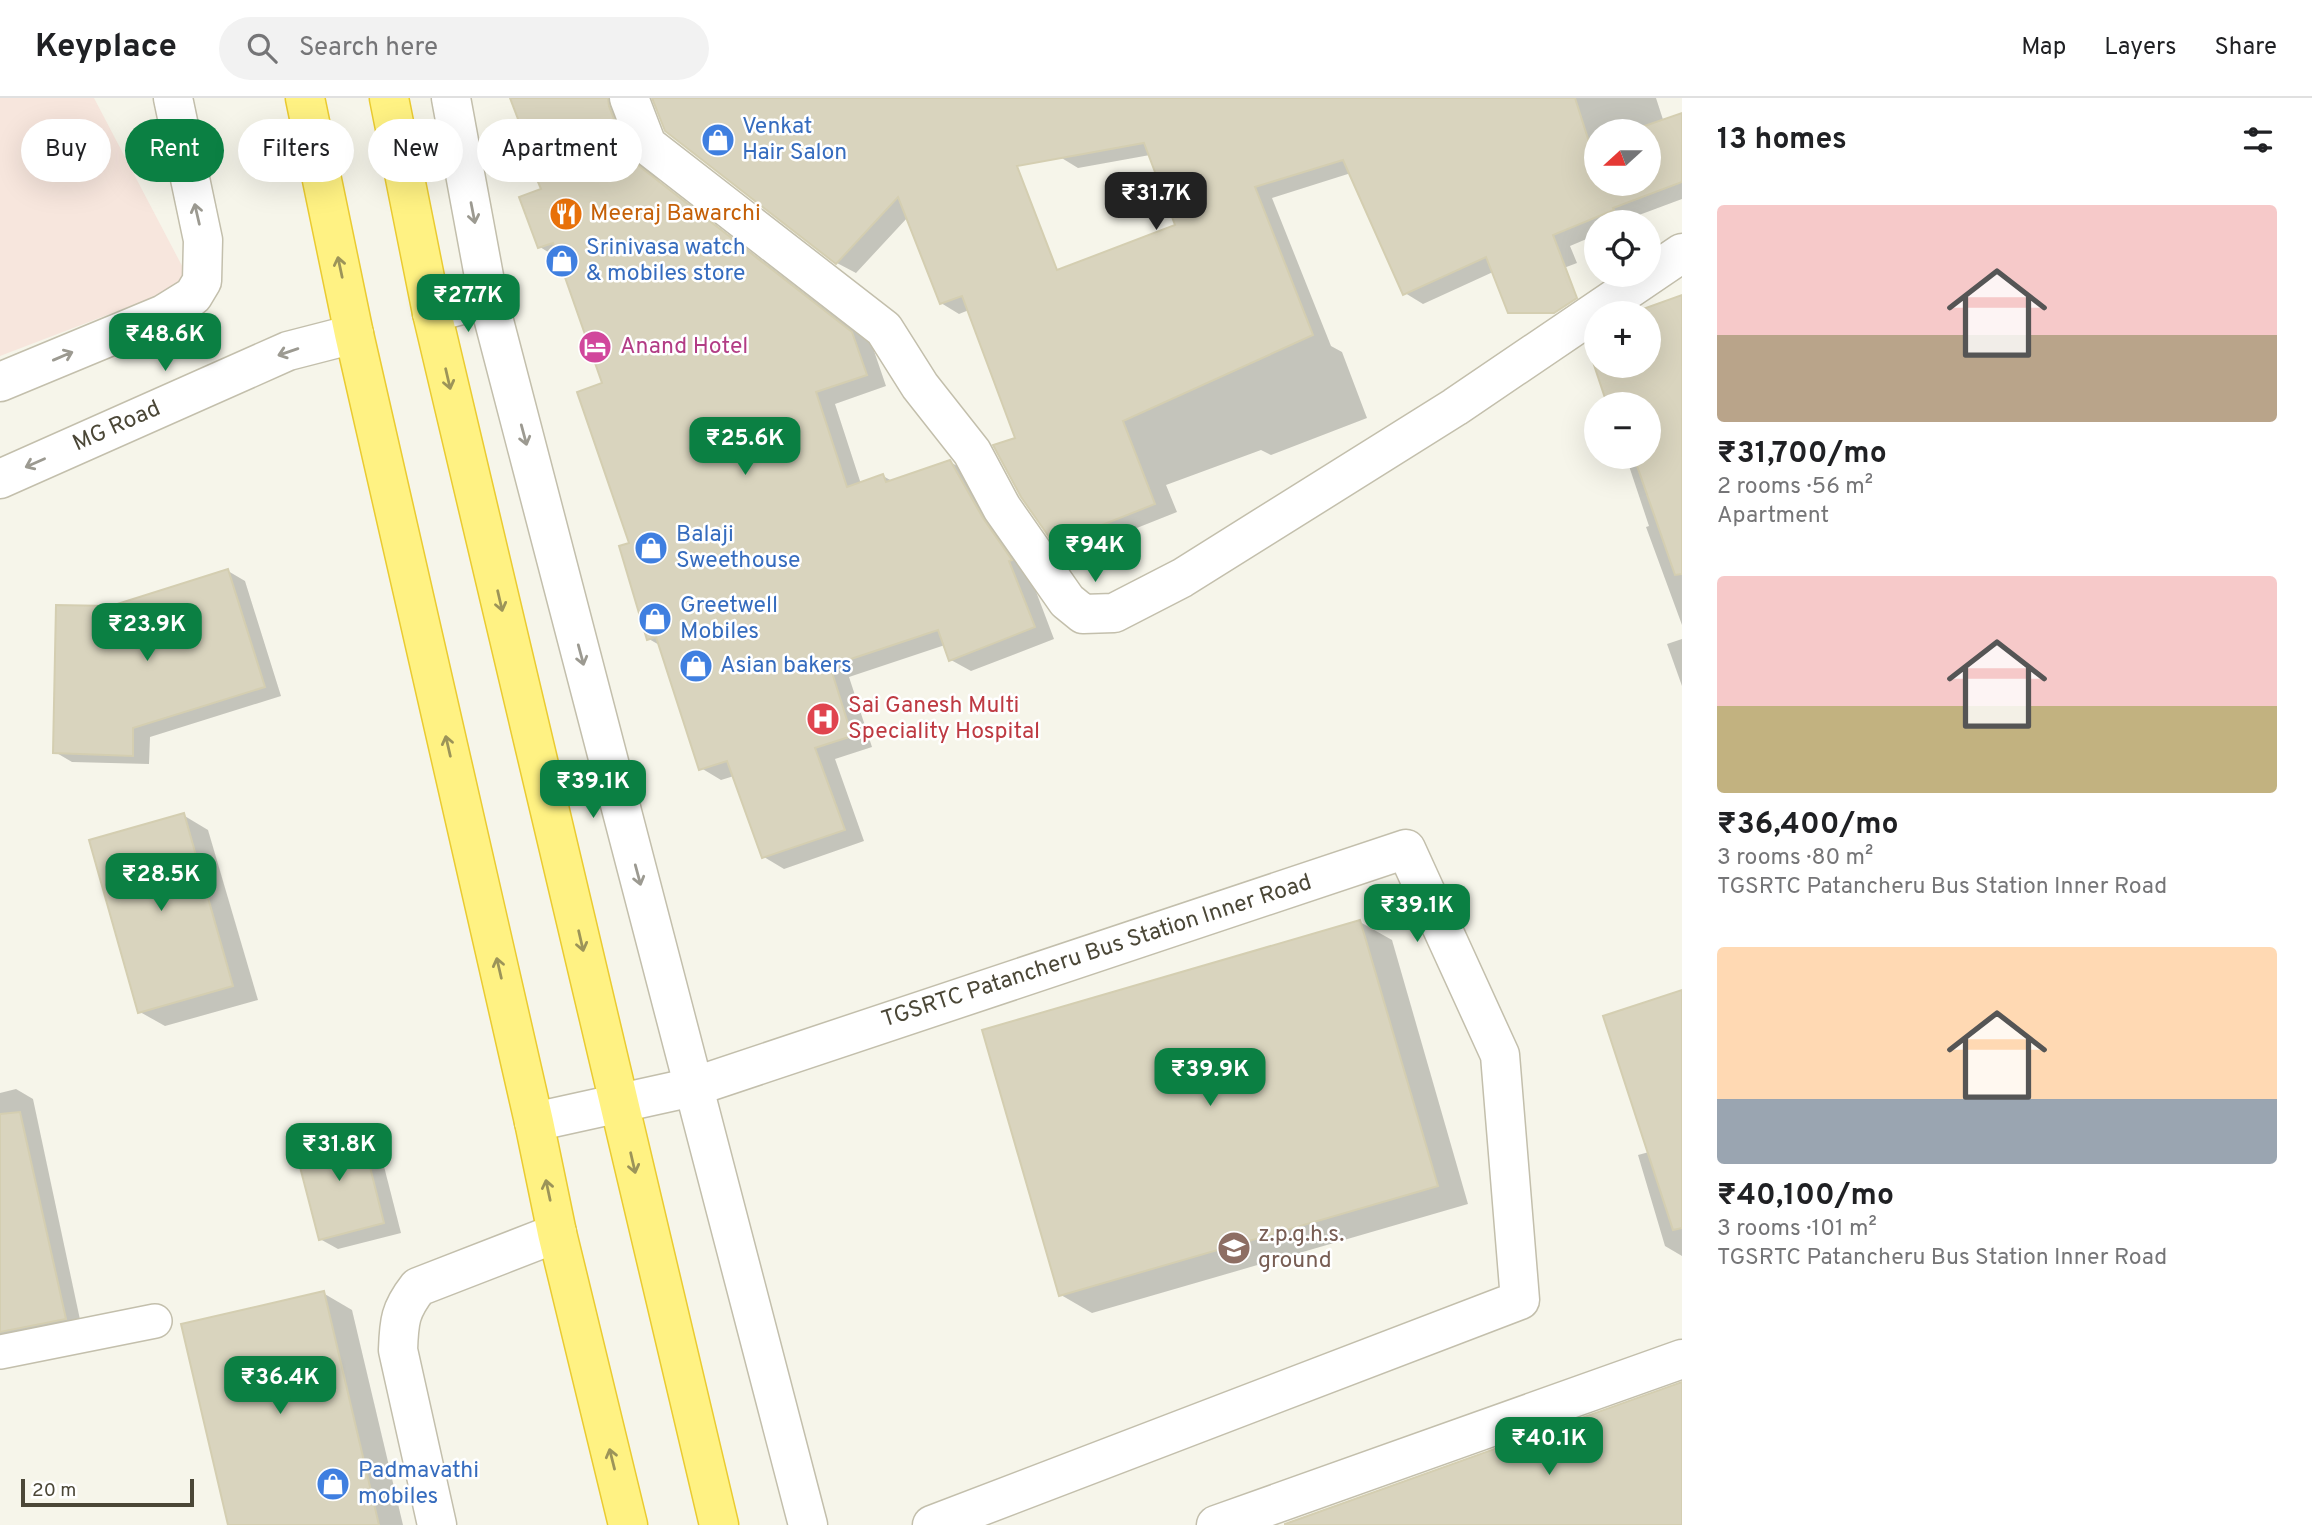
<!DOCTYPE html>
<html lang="en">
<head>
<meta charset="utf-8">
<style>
	:root { --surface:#fff; --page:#f2f2f2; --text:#202124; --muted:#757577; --line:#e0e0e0; --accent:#0b8043 }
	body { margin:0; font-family:Overpass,sans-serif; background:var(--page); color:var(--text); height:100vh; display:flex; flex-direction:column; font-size:26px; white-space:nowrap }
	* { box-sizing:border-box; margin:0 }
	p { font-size:23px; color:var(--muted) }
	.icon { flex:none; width:38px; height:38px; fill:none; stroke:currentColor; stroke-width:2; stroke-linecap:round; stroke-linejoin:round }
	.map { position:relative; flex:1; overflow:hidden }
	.sheet { display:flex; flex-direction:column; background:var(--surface); width:630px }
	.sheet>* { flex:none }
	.hud { position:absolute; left:21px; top:21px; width:665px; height:63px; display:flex; gap:14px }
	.needle { width:46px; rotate:249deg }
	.tools { position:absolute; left:1584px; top:21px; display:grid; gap:14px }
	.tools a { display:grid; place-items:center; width:77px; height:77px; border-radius:50%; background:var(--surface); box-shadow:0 7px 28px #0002; font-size:35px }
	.scale { position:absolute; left:21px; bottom:18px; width:173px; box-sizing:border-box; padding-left:7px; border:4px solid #4b4737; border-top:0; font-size:19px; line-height:24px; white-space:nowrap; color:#4b4737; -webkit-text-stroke:5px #fff; paint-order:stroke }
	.price { position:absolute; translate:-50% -60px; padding:0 16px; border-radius:14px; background:var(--accent); color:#fff; font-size:23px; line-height:46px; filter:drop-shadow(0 2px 4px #0008) }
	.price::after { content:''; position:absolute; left:50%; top:42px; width:21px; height:16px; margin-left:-10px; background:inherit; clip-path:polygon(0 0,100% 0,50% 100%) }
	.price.selected { background:#222; color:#fff }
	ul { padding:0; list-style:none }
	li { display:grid; align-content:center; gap:14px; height:371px; padding:0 35px }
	li span { display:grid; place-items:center; height:217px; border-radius:7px; color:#555 }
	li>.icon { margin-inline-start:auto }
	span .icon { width:126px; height:126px; fill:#fffc; stroke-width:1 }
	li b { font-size:30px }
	h2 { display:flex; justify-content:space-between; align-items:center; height:84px; padding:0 35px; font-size:30px }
	.pill { padding:0 24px; border-radius:32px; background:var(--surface); box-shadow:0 7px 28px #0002; font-size:24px; line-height:63px }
	.pill.selected { background:var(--accent); color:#fff }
	header { display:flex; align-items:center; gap:42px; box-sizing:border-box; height:98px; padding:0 35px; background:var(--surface); border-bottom:2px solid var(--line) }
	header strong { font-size:33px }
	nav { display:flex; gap:38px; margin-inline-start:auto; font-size:24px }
	.search { width:490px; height:63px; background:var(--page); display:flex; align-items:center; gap:18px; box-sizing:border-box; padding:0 24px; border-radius:38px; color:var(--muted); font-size:26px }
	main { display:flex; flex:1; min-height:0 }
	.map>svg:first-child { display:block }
	.medical { fill:#f7e6dd }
	.shadow { fill:#0003; fill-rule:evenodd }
	.building { fill:#d9d4be; stroke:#d4ceb1; stroke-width:2; fill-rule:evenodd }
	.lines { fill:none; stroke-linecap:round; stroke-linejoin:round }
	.service-casing { stroke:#c3bfac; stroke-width:36 }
	.minor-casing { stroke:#c3bfac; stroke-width:41 }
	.tertiary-casing { stroke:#c3bfac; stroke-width:41 }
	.trunk-casing { stroke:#eacb31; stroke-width:41 }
	.service { stroke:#fff; stroke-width:33 }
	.minor { stroke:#fff; stroke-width:38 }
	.tertiary { stroke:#fff; stroke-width:38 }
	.trunk { stroke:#fff283; stroke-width:38 }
	.oneway { stroke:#9c9a91 }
	.oneway2 { stroke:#9c9459 }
	.labels { text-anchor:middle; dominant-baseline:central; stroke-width:5; stroke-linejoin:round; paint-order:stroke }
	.shop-label { font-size:23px; fill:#366cbe; stroke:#fff; text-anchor:start }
	.food-label { font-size:23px; fill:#c56008; stroke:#fff; text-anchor:start }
	.hotel-label { font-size:23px; fill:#b23c85; stroke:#fff; text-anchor:start }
	.street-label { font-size:23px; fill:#4b4737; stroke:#fff }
	.health-label { font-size:23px; fill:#be3a42; stroke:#fff; text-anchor:start }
	.education-label { font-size:23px; fill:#785e54; stroke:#fff; text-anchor:start }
</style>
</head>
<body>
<header>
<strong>Keyplace</strong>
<div class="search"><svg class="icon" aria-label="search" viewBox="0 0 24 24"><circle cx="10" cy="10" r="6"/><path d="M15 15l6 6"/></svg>Search here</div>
<nav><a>Map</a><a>Layers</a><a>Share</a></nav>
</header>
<main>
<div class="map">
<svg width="1682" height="1427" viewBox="0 0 1682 1427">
	<rect width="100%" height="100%" fill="#f6f5ea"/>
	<path class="medical" d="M0 0H94L191 185 0 258Z"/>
	<g class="shadow">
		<path d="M511 0H627L647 68 659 83 872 247 886 288 835 306 861 386 883 378 892 383 950 364 970 375 1029 475 1054 541 971 573 951 562 945 547 849 579 872 649 835 661 864 743 784 771 764 759 734 678 721 682 701 670 661 548 649 541 604 286 561 162 540 149 543 92Z"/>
		<path d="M716 0H992L1069 241 1177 128 1150 57 1078 70 1060 59 1055 0H1656L1682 80V101L1631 120V122L1626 124H1596V137L1570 148 1577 165 1513 189 1493 174 1423 206 1405 195 1351 75 1272 100 1331 248 1342 254 1367 320 1271 357 1261 352 1166 387 1177 414 1074 455 1055 445 969 212 959 216 941 205 908 119 856 175 837 165 679 42ZM1596 33H1648V86H1596Z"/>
		<path d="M1682 199V527L1646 429 1649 428 1626 359H1648V306H1609L1596 268H1648V215H1635Z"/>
		<path d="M228 473 245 483 281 598 150 639 149 666 72 664 55 654 111 509Z"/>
		<path d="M1682 541V588L1667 546Z"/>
		<path d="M183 717 208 732 258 902 165 928 140 914Z"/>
		<path d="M1360 824 1392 842 1468 1106 1092 1215 1061 1197Z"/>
		<path d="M1682 896V1158L1665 1148 1638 1057 1649 1054Z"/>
		<path d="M16 991 33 1001 82 1231 0 1252V995Z"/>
		<path d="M359 1031 377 1041 401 1135 338 1151 320 1141Z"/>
		<path d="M323 1195 352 1212 403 1427H230Z"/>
	</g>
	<g class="building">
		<path d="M510 0H608L609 8 627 55 634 64 852 234 867 277 816 294 847 389 883 376 886 384 950 362 983 420 1012 462 1009 463 1035 529 949 563 938 532 830 568 852 638 815 650 845 732 762 760 727 663 699 672 656 539 647 542 619 448 629 445 577 294 602 285 553 145 538 150 519 99 541 91 516 31 521 29Z"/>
		<path d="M652 0H1575L1590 47 1596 45V86H1648V33H1630L1682 15V84L1613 110 1614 112 1553 137 1577 200 1554 215H1508L1486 159 1403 197 1343 62 1255 89 1313 237 1123 323 1155 406 1054 446 1021 399 993 347 1015 340 962 198 940 206 898 99 836 166 665 33ZM1144 45 1175 127 1057 172 1017 68Z"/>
		<path d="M1682 197V476L1675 477 1634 359H1648V306H1607L1587 246 1596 240V268H1648V215H1632Z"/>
		<path d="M228 471 265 589 133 630V658L53 655 56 507 111 508Z"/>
		<path d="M184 715 233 888 138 915 89 742Z"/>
		<path d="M1360 822 1438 1088 1059 1198 982 932Z"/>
		<path d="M1682 892V1130L1673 1132 1603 918Z"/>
		<path d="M20 1014 66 1221 0 1234V1016Z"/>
		<path d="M360 1029 384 1125 319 1142 294 1046Z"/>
		<path d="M324 1193 379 1427H228L181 1226Z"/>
		<path d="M1682 1284V1427H1285V1426Z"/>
	</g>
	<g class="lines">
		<defs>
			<path id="service" d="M0 1254 155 1223"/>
			<g id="minor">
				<path d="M629 0 647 47 884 231 920 288 972 354 1002 410 1067 503 1083 516 1114 515 1182 480 1455 309 1682 155"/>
				<path d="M432 215 488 200"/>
				<path d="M0 284 164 216 193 198 202 183 203 142 173 0"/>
				<path d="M0 381 288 253 354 236"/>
				<path d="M534 1024 693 989 1406 751 1500 957 1520 1202 932 1427"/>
				<path d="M437 1427 398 1252C399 1223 400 1212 418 1189L557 1135"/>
				<path d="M1216 1427 1682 1261"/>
			</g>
			<path id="tertiary" d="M451 0 488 200 808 1427"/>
			<g id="trunk">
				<path d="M305 0 354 236 534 1024 557 1135 628 1427"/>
				<path d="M389 0 432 215 719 1427"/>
			</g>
		</defs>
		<use href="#service" class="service-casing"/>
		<use href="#minor" class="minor-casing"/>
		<use href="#tertiary" class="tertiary-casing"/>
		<use href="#trunk" class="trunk-casing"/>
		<use href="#service" class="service"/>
		<use href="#minor" class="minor"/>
		<use href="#tertiary" class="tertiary"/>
		<use href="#trunk" class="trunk"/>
	</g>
	<defs><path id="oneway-shaft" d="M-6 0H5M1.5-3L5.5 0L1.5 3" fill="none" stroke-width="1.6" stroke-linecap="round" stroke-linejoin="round" transform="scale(1.75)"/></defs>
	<g class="oneway">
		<use href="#oneway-shaft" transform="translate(473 115) rotate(79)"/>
		<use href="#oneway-shaft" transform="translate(197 116) rotate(-103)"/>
		<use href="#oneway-shaft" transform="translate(288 254) rotate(161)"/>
		<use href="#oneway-shaft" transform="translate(63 258) rotate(-23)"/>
		<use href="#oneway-shaft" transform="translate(524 337) rotate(75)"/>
		<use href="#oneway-shaft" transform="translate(35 365) rotate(156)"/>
		<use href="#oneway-shaft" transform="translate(581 557) rotate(75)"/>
		<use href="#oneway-shaft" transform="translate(638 777) rotate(75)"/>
	</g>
	<g class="oneway2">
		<use href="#oneway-shaft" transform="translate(340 169) rotate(-102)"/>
		<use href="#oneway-shaft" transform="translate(448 281) rotate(77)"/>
		<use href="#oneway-shaft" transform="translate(500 503) rotate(77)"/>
		<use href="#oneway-shaft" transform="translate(448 648) rotate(-103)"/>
		<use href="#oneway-shaft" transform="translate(581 843) rotate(77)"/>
		<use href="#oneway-shaft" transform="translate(499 870) rotate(-103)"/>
		<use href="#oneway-shaft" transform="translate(633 1065) rotate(77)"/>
		<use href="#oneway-shaft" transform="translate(548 1092) rotate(-102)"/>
		<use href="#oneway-shaft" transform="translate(612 1361) rotate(-104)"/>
	</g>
	<defs>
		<symbol id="shop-disc" viewBox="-11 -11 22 22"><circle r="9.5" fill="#3f7fe0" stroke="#fff"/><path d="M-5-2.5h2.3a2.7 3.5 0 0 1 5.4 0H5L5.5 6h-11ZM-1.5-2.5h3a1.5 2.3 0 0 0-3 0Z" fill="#fff"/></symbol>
		<symbol id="restaurant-disc" viewBox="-11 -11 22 22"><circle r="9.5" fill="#e8710a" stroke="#fff"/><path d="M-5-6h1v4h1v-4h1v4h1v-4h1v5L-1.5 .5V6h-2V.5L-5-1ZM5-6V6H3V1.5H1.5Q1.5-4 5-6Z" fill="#fff"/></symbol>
		<symbol id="hotel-disc" viewBox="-11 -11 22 22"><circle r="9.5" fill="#d1479c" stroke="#fff"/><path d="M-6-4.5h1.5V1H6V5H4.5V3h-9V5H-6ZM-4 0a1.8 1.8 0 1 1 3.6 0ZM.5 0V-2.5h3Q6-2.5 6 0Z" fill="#fff"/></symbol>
		<symbol id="hospital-disc" viewBox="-11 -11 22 22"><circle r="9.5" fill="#e0444e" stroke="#fff"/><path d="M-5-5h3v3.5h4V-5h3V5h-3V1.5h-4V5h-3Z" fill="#fff"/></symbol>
		<symbol id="school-disc" viewBox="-11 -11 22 22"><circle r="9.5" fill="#8d6e63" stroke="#fff"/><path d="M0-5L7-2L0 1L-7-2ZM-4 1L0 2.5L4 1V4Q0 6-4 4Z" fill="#fff"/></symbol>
	</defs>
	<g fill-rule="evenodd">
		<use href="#shop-disc" x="699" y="23" width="38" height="38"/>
		<use href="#restaurant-disc" x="547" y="97" width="38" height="38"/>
		<use href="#shop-disc" x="543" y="144" width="38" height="38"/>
		<use href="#hotel-disc" x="576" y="230" width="38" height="38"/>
		<use href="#shop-disc" x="632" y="431" width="38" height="38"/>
		<use href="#shop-disc" x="636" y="502" width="38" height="38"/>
		<use href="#shop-disc" x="677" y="549" width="38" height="38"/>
		<use href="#hospital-disc" x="804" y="602" width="38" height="38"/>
		<use href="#school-disc" x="1215" y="1131" width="38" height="38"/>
		<use href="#shop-disc" x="314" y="1367" width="38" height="38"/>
	</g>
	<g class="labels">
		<g class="shop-label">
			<text x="742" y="29">Venkat<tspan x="742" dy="26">Hair Salon</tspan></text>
			<text x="586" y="150">Srinivasa watch<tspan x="586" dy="26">&amp; mobiles store</tspan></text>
			<text x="676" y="437">Balaji<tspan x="676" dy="26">Sweethouse</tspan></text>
			<text x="680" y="508">Greetwell<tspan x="680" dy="26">Mobiles</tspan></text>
			<text x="720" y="568">Asian bakers</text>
			<text x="358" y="1373">Padmavathi<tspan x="358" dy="26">mobiles</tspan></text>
		</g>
		<g class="food-label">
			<text x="590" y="116">Meeraj Bawarchi</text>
		</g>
		<g class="hotel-label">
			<text x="620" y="249">Anand Hotel</text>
		</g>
		<g class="street-label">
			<text transform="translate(117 329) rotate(-24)">MG Road</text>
			<text transform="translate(1097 854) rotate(-18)">TGSRTC Patancheru Bus Station Inner Road</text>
		</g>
		<g class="health-label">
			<text x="848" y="608">Sai Ganesh Multi<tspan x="848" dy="26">Speciality Hospital</tspan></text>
		</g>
		<g class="education-label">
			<text x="1258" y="1137">z.p.g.h.s.<tspan x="1258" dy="26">ground</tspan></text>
		</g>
	</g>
</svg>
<div class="tools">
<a><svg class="needle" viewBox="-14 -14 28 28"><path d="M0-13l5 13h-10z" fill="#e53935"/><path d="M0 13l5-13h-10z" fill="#757577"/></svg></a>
<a><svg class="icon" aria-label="locate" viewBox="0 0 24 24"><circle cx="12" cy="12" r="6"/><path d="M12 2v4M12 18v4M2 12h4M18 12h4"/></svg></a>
<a>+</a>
<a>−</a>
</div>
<div class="scale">20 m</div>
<b class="price selected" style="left:1156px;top:134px">₹31.7K</b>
<b class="price" style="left:468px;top:236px">₹27.7K</b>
<b class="price" style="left:165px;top:275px">₹48.6K</b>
<b class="price" style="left:745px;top:379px">₹25.6K</b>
<b class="price" style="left:1095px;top:486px">₹94K</b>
<b class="price" style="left:147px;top:565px">₹23.9K</b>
<b class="price" style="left:593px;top:722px">₹39.1K</b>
<b class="price" style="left:161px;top:815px">₹28.5K</b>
<b class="price" style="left:1417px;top:846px">₹39.1K</b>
<b class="price" style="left:1210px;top:1010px">₹39.9K</b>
<b class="price" style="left:339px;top:1085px">₹31.8K</b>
<b class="price" style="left:280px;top:1318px">₹36.4K</b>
<b class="price" style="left:1549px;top:1379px">₹40.1K</b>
<div class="hud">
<a class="pill">Buy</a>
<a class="pill selected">Rent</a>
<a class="pill">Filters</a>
<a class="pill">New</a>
<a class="pill">Apartment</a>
</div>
</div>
<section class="sheet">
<h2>13 homes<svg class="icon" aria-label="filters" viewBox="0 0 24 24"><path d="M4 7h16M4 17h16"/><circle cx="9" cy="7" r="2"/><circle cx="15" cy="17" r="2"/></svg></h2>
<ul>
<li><span style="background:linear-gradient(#f6c9c9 60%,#b9a48a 0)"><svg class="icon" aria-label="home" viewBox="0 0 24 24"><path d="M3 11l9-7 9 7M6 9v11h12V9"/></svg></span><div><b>₹31,700/mo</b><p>2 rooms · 56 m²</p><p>Apartment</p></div></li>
<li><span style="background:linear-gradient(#f6c9c9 60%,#c2b280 0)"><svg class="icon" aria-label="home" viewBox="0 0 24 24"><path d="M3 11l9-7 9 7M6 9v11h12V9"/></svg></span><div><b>₹36,400/mo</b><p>3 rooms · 80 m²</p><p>TGSRTC Patancheru Bus Station Inner Road</p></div></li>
<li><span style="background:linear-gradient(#ffd9b3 70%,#9aa5b1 0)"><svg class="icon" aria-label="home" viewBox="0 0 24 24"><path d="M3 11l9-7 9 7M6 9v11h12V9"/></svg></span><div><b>₹40,100/mo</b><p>3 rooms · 101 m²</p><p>TGSRTC Patancheru Bus Station Inner Road</p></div></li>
</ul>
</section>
</main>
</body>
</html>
